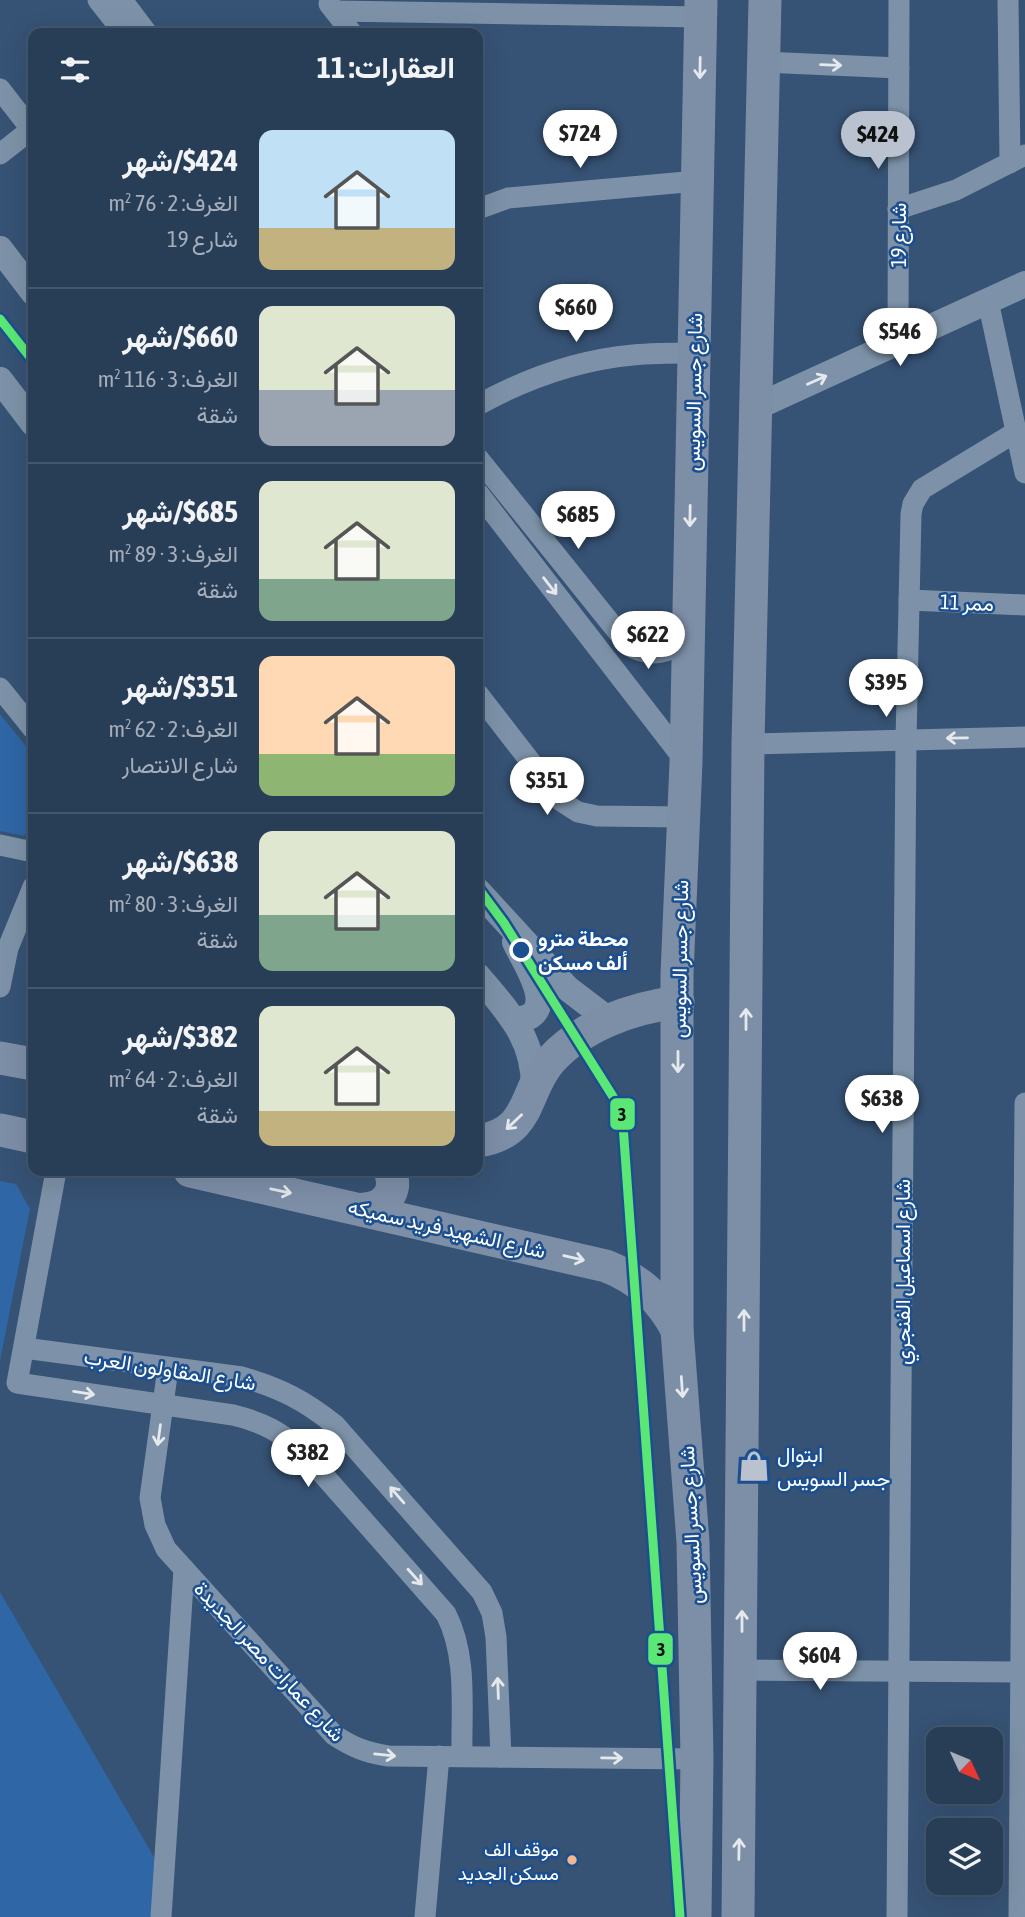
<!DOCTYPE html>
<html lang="ar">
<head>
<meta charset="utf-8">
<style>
	:root { --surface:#283e57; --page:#344961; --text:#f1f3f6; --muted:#a5aeba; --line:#44576d; --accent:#b9c2ce }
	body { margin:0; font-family:"Asap Condensed",Vazirmatn,sans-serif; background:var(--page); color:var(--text); direction:rtl; height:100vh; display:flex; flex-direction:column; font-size:26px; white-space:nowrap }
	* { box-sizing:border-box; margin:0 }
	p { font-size:23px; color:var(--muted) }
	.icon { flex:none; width:38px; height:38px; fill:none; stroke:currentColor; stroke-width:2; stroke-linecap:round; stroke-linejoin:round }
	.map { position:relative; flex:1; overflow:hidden; direction:ltr }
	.side { position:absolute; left:28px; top:28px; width:455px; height:1148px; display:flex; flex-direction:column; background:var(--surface); border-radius:14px; box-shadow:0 7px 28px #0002,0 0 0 2px var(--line); direction:rtl }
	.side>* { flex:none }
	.needle { width:46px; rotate:134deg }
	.tools { position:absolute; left:926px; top:1727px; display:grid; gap:14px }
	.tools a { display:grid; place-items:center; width:77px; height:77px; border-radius:14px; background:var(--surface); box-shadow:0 7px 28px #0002,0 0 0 2px var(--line); font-size:35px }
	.price { position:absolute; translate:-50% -60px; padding:0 16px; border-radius:24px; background:#fff; color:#222; font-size:23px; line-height:46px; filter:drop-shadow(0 2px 4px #0008) }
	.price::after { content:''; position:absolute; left:50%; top:42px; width:21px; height:16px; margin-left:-10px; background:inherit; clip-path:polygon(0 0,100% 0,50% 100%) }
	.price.current { background:var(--accent); color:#111 }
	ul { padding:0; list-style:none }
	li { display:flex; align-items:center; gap:21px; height:175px; padding:0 28px }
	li+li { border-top:2px solid var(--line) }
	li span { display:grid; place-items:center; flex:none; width:196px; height:140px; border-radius:14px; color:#555 }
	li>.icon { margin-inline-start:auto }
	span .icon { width:84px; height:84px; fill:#fffc; stroke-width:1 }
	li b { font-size:30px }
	h2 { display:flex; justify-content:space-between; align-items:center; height:84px; padding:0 28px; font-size:30px }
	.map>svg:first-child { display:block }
	.green { fill:#2f66a5 }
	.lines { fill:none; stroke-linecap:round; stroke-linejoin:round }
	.minor { stroke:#7d92a8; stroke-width:21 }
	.tertiary { stroke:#7d92a8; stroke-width:26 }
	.primary { stroke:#7d8ea7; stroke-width:33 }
	.metro-1-casing { stroke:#1b4f8f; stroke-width:14 }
	.metro-1 { stroke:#5ae776; stroke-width:9 }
	.oneway { stroke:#e5e9ee }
	.oneway2 { stroke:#e5e8ed }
	.stop-dot { fill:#1b4f8f; stroke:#fff; stroke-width:3.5 }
	.bus-dot { fill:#f1b78d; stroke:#1b4f8f; stroke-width:2.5 }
	.labels { text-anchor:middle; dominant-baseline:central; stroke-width:5; stroke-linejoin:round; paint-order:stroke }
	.bus-label { font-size:19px; fill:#fff; stroke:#1b4f8f; text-anchor:end }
	.street-label { font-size:21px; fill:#fff; stroke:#1b4f8f }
	.stop-label { font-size:21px; font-weight:bold; fill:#fff; stroke:#1b4f8f; text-anchor:start }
	.poi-label { font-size:21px; fill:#fff; stroke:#1b4f8f; text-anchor:start }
	.line-badge { stroke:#1b4f8f; stroke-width:2.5 }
	.pale-badge-label { font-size:19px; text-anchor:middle; font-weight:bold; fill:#111 }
</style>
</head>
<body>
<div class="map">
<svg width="1025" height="1917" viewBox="0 0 1025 1917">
	<rect width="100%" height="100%" fill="#365274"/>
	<g class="green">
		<path d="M0 714 33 755V823L24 836 0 831Z"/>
		<path d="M0 1181 16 1184 30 1209 0 1361Z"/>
		<path d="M0 1592 158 1864 155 1917H0Z"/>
	</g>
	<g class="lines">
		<g class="minor">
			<path d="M98 0 124 33"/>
			<path d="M122 0 147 33"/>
			<path d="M1008 0 1010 163"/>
			<path d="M329 4 352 33"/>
			<path d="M335 11 701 17"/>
			<path d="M763 62 899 68"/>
			<path d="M0 89 31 129"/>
			<path d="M0 154 33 128"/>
			<path d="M478 209 508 198 697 181"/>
			<path d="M898 209 956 190 1025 155"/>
			<path d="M988 301 1025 473"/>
			<path d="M898 343 899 0"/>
			<path d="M478 405C525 379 579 360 633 355 653 353 674 353 694 353"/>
			<path d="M478 458 629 646C650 658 670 654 687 637"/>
			<path d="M478 493 686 762"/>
			<path d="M909 600 1025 605"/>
			<path d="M0 688 33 729"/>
			<path d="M478 694 561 801 578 812 597 816 683 817"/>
			<path d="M748 744 1025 737"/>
			<path d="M0 845 33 852"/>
			<path d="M0 987 8 948 33 887"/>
			<path d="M56 1171 17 1383 233 1415C265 1423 281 1432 305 1454L446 1614C468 1657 461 1709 462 1756"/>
			<path d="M24 1348 242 1377C280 1388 304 1400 335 1425L482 1592 492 1613 496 1637 501 1757"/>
			<path d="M168 1368 150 1498 155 1525 166 1549 334 1735C352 1747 367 1753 388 1756L697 1759"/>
			<path d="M742 1670 1025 1672"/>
			<path d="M161 1917 184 1569"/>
			<path d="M425 1917 439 1756"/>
			<path d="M897 1917 906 740 911 514 913 504 922 489 1016 432"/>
			<path d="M1019 1917 1025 1103"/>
		</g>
		<g class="tertiary">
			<path d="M0 249 33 292"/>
			<path d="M0 380 33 423"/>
			<path d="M754 408 1025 284"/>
			<path d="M478 891 567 988 609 1020"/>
			<path d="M478 976C509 1013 535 1039 534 1090"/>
			<path d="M514 1019C521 1020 528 1019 534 1013 549 996 523 960 515 942"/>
		</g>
		<g class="primary">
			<path d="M0 1058 33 1064"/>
			<path d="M0 1130 33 1137"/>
			<path d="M478 1141C533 1133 523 1091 551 1060 583 1025 632 1008 678 1002"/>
			<path d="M190 1171 606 1266C639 1279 661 1299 677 1330"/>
			<path d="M365 1209C386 1207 398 1191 390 1171"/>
			<path d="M695 1917 697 1759 693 1542 677 1330V974L686 762 701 0"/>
			<path d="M738 1917 748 744 765 0"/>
		</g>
		<defs>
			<g id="metro-1">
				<path d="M0 319 33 361"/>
				<path d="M478 888 504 923 622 1111 680 1917"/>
			</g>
		</defs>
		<use href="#metro-1" class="metro-1-casing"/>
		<use href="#metro-1" class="metro-1"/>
	</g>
	<defs><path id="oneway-shaft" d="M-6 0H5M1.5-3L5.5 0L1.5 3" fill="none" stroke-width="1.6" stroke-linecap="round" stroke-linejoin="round" transform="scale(1.75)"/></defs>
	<g class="oneway">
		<use href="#oneway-shaft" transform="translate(831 65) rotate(2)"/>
		<use href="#oneway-shaft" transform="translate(817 380) rotate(-24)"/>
		<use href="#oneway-shaft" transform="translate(550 586) rotate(52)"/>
		<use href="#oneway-shaft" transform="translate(957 738) rotate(179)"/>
		<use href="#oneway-shaft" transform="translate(84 1393) rotate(9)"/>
		<use href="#oneway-shaft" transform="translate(159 1435) rotate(98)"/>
		<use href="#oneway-shaft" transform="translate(397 1495) rotate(-131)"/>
		<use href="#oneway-shaft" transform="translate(415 1577) rotate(48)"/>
		<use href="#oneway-shaft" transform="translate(498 1688) rotate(-92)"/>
		<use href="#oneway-shaft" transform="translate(385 1755) rotate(6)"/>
		<use href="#oneway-shaft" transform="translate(612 1758) rotate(1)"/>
	</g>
	<g class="oneway2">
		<use href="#oneway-shaft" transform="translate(700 68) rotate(91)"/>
		<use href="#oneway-shaft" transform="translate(690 516) rotate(91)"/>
		<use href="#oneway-shaft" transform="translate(746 1019) rotate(-90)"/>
		<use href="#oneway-shaft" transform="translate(678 1062) rotate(90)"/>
		<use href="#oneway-shaft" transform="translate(514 1122) rotate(136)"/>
		<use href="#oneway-shaft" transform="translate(281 1191) rotate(12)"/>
		<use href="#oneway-shaft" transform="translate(574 1258) rotate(13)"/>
		<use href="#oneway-shaft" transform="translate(744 1320) rotate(-90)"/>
		<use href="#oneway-shaft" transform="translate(682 1387) rotate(86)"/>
		<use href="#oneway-shaft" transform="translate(742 1621) rotate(-90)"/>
		<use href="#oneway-shaft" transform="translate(739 1849) rotate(-89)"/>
	</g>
	<defs>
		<symbol id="shop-bare" viewBox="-9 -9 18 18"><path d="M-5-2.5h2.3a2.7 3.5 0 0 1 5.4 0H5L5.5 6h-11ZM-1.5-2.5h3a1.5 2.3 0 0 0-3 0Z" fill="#b9c2ce" stroke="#1b4f8f" stroke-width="2.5" paint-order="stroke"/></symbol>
	</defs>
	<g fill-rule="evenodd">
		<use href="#shop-bare" x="732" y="1444" width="44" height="44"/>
	</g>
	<circle class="stop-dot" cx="521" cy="950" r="10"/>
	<circle class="bus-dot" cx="572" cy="1860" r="6"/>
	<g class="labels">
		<g class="bus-label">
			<text x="559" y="1849">موقف الف<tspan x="559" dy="24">مسكن الجديد</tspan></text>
		</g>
		<g class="street-label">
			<text transform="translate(898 235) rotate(-90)">شارع 19</text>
			<text transform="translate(693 392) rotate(-89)">شارع جسر السويس</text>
			<text transform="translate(967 602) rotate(2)">ممر 11</text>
			<text transform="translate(679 959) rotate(-89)">شارع جسر السويس</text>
			<text transform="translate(447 1228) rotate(13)">شارع الشهيد فريد سميكه</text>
			<text transform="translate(902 1272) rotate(-90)">شارع اسماعيل الفنجري</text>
			<text transform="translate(170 1369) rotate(9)">شارع المقاولون العرب</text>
			<text transform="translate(690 1525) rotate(-93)">شارع جسر السويس</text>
			<text transform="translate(270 1661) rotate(47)">شارع عمارات مصر الجديدة</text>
		</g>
		<g class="stop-label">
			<text x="538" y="938">محطة مترو<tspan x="538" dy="24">ألف مسكن</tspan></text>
		</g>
		<g class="poi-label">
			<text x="777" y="1454">ابتوال<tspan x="777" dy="24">جسر السويس</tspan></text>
		</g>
	</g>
	<g class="line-badge">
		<rect x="609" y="1097" width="27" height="34" rx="7" fill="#5ae776"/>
		<rect x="647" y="1632" width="27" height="34" rx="7" fill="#5ae776"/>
	</g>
	<g class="pale-badge-label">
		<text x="622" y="1121">3</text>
		<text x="661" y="1656">3</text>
	</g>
</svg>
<div class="tools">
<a><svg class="needle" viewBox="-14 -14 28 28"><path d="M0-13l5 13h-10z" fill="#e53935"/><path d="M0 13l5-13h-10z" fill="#a5aeba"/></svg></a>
<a><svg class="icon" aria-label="layers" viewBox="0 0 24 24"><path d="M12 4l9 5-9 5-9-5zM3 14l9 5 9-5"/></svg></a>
</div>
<b class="price" style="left:580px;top:170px">$724</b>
<b class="price current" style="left:878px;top:171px">$424</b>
<b class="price" style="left:576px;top:344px">$660</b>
<b class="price" style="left:900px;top:368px">$546</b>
<b class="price" style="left:578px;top:551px">$685</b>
<b class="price" style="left:648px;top:671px">$622</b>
<b class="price" style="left:886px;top:719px">$395</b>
<b class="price" style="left:547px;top:817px">$351</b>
<b class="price" style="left:882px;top:1135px">$638</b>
<b class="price" style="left:308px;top:1489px">$382</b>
<b class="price" style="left:820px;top:1692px">$604</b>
<section class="side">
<h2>العقارات: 11<svg class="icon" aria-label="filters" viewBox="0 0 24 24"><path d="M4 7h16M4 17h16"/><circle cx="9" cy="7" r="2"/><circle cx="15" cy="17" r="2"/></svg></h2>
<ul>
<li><span style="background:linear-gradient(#bfe0f5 70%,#c2b280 0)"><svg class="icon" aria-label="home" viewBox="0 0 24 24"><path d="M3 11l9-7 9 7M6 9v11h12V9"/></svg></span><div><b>$424/شهر</b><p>الغرف: 2 · 76 m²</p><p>شارع 19</p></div></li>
<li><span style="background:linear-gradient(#dfe7d0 60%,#9aa5b1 0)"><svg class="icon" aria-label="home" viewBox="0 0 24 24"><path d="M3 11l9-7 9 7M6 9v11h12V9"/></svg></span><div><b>$660/شهر</b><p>الغرف: 3 · 116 m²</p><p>شقة</p></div></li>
<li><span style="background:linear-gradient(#dfe7d0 70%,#7fa58c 0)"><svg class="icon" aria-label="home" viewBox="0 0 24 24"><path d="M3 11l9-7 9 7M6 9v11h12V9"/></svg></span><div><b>$685/شهر</b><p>الغرف: 3 · 89 m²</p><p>شقة</p></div></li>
<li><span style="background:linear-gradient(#ffd9b3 70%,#8fb573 0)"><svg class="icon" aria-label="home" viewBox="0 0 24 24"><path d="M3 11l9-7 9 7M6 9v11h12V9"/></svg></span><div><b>$351/شهر</b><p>الغرف: 2 · 62 m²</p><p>شارع الانتصار</p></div></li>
<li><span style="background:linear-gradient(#dfe7d0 60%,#7fa58c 0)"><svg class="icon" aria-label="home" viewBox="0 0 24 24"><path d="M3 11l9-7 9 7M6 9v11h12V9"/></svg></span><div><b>$638/شهر</b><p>الغرف: 3 · 80 m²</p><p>شقة</p></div></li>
<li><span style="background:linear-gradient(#dfe7d0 75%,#c2b280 0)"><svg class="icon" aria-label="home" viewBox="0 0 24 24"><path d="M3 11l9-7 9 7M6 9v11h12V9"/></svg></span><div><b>$382/شهر</b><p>الغرف: 2 · 64 m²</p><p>شقة</p></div></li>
</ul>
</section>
</div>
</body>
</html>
